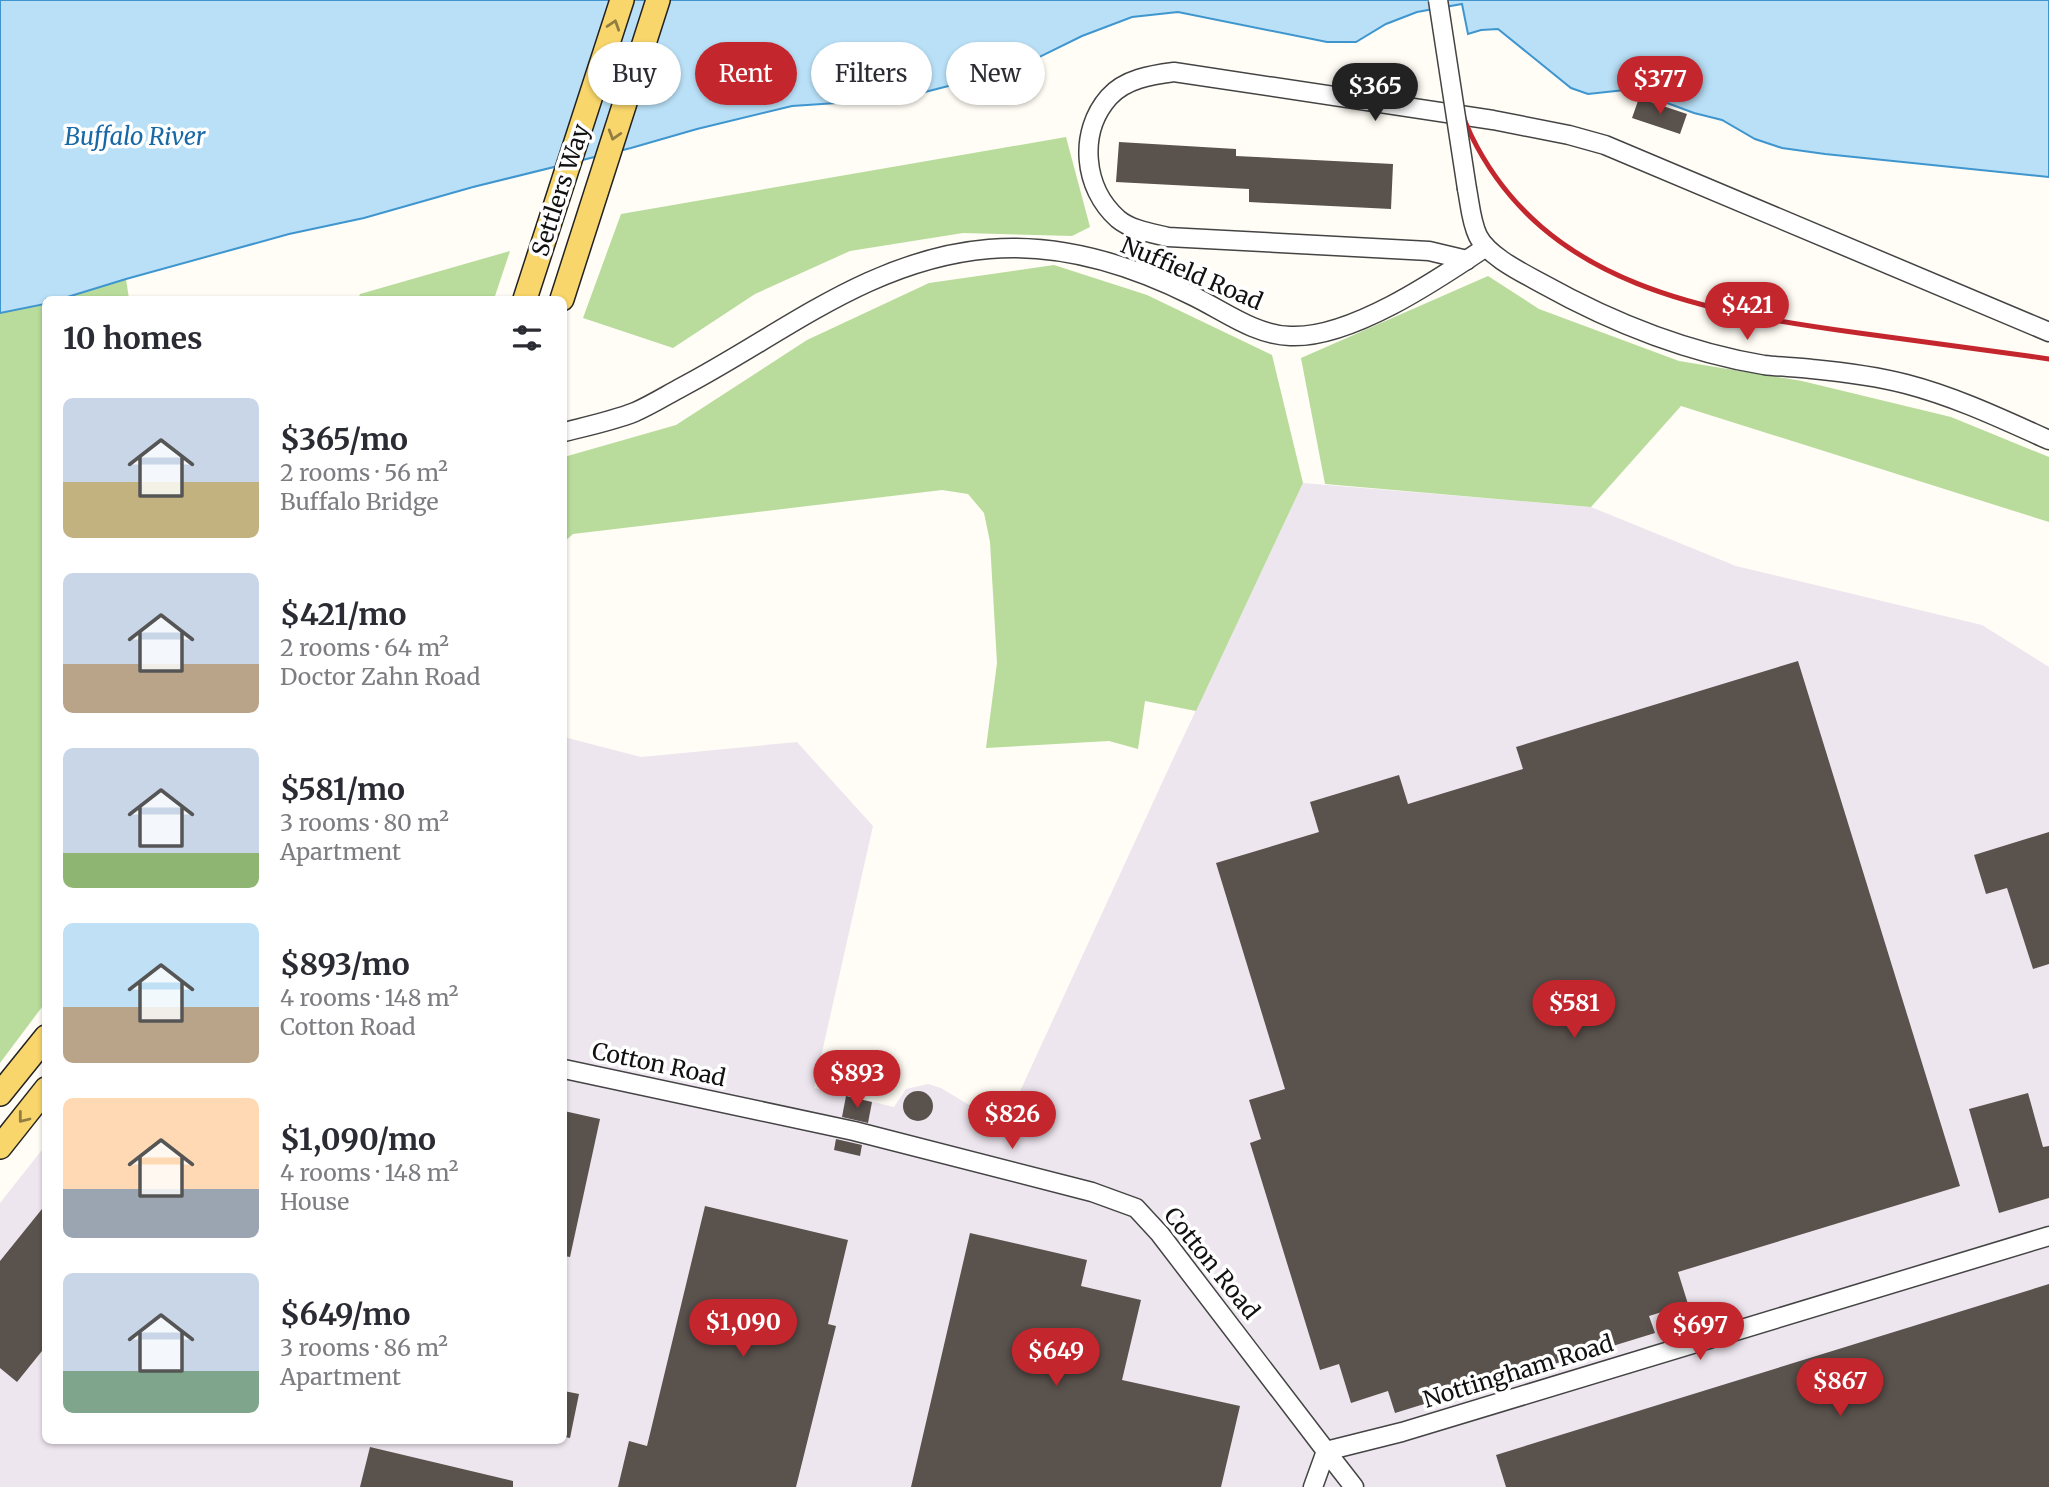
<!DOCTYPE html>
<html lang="en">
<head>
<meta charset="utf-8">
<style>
	:root { --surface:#fff; --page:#f7f7f7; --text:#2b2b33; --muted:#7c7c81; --accent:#c4262e }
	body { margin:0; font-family:Merriweather,serif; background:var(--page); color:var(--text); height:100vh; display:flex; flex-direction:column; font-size:26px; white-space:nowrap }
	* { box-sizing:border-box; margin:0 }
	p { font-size:23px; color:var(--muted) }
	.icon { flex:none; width:38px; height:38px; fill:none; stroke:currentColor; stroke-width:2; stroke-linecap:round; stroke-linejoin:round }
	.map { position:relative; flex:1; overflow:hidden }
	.details { position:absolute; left:42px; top:296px; width:525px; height:1148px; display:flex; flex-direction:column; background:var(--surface); border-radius:10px; box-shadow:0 2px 5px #0004 }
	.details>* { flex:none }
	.top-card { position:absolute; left:588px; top:42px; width:665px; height:63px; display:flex; gap:14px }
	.price { position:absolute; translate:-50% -60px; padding:0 16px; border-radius:24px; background:var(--accent); color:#fff; font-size:23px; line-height:46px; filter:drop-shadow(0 2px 4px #0008) }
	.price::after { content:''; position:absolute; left:50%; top:42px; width:21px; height:16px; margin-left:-10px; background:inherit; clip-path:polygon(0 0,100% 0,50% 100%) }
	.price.selected { background:#222; color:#fff }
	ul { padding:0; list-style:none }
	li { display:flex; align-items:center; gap:21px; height:175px; padding:0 21px }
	li span { display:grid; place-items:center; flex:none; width:196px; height:140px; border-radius:10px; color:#555 }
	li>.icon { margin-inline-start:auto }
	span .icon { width:84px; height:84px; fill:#fffc; stroke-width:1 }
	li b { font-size:30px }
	h2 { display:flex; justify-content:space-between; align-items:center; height:84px; padding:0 21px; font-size:30px }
	.tag { padding:0 24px; border-radius:32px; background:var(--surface); box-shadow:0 2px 5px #0004; font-size:24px; line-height:63px }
	.tag.selected { background:var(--accent); color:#fff }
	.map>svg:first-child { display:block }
	.industrial { fill:#eee6ef }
	.forest { fill:#b9dc9c }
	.water { fill:#b9e0f7; stroke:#3f96cf; stroke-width:2 }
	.building { fill:#5a524d }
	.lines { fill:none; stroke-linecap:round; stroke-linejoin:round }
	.minor-casing { stroke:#444; stroke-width:21 }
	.major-casing { stroke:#222; stroke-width:26 }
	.minor { stroke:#fff; stroke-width:18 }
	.major { stroke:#f9d66b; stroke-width:23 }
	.rail { stroke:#c4262e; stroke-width:5 }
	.minor-bridge-casing { stroke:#444; stroke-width:21; stroke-linecap:butt }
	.minor-bridge { stroke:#fff; stroke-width:18 }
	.oneway { stroke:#917d42 }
	.labels { text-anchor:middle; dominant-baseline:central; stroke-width:7; stroke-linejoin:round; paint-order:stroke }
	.street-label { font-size:23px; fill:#111; stroke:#fff }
	.water-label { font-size:24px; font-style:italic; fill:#1768a6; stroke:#fff }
</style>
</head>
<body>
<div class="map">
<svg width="2049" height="1487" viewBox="0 0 2049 1487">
	<rect width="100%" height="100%" fill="#fffdf5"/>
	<path class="industrial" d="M1303 483 1591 507 1736 566 1982 625 2049 667V1487H0V1203L45 1146 46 1440H564V737L641 757 797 742 873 826 814 1088 894 1107 906 1089 928 1084 941 1088 1004 1126 1173 759Z"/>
	<g class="forest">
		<path d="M1066 137 1090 227 1072 236 963 233 850 251 755 294 673 348 583 318 621 214Z"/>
		<path d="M510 251 494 299H358L360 294Z"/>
		<path d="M1054 265 1147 295 1272 355 1303 483 1196 711 1145 701 1138 749 1109 741 986 748 997 663 990 542 984 513 968 494 942 490 573 534 564 542V457L676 425 807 340 929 283Z"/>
		<path d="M1488 276 1539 309 1679 361 1802 381 1951 417 2049 457V522L1681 406 1591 507 1325 484 1301 358Z"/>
		<path d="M126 279 129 299H61Z"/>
		<path d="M45 304V1003L0 1063V313Z"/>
	</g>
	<path class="water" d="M0 0H2049V177L1825 154 1782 148 1755 139 1722 120 1694 113 1635 91 1625 90 1588 94 1571 88 1498 29 1481 30 1468 34 1462 4 1417 12 1386 24 1356 42H1327L1178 12 1132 17 1082 36 1015 69 925 92 852 102 792 106 697 129 631 148 473 187 364 218 289 234 126 279 61 299H46L45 304 0 313Z"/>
	<g class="building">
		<path d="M1639 98 1687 114 1680 134 1632 118Z"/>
		<path d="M1119 142 1236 149V156L1393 164 1391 209 1249 202V189L1116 182Z"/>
		<path d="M1798 661 1960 1186 1678 1272 1688 1304 1649 1316 1655 1333 1395 1413 1388 1391 1351 1403 1339 1364 1320 1370 1250 1143 1261 1139 1249 1100 1285 1089 1216 863 1319 832 1310 802 1399 775 1408 804 1523 769 1516 747Z"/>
		<path d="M2049 832V964L2033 969 2007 888 1986 894 1974 855Z"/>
		<circle cx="918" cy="1106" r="15"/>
		<path d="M2028 1093 2043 1147 2049 1146V1198L1999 1213 1969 1109Z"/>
		<path d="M846 1096 872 1102 868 1123 842 1117Z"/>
		<path d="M564 1111 600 1119 570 1257 564 1256Z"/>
		<path d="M836 1139 862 1145 860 1156 834 1150Z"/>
		<path d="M46 1204V1346L17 1382 0 1368V1261Z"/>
		<path d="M705 1206 848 1240 828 1324 836 1326 796 1487H618L629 1441 647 1446Z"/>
		<path d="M970 1233 1087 1260 1081 1286 1141 1300 1122 1380 1240 1406 1221 1487H911Z"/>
		<path d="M2049 1284V1487H1506L1496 1455Z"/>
		<path d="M564 1391 579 1394 570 1438 564 1437Z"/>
		<path d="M370 1447 513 1481V1487H360Z"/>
	</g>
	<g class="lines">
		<defs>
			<g id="minor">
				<path d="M1467 189C1470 204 1471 222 1478 236 1488 256 1521 272 1541 283 1611 322 1685 352 1764 365 1780 367 1796 367 1812 369 1843 372 1875 376 1906 384 1956 397 2002 419 2049 440"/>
				<path d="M1467 260 1429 251 1168 237C1152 233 1131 230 1118 219 1083 188 1078 132 1109 97 1125 79 1151 75 1174 72L1493 120 1569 135 1605 145 2049 332"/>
				<path d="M564 432C588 426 612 421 635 412 651 405 667 395 682 387 783 334 870 259 989 249 1059 243 1131 265 1193 296 1224 311 1255 335 1290 336 1350 339 1437 280 1486 247"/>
				<path d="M564 1069 854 1131 1092 1192 1136 1208 1160 1234 1326 1451 1313 1487"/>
				<path d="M1354 1487 1326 1451 1402 1432 2049 1236"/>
			</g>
			<g id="major">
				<path d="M525 299 622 0"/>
				<path d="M562 299 658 0"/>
				<path d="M0 1094 46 1037"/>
				<path d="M0 1147 46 1089"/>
			</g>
		</defs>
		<use href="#minor" class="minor-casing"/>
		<use href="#major" class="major-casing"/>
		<use href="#minor" class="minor"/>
		<use href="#major" class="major"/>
		<path class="rail" d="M1442 0C1448 44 1451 94 1471 135 1545 287 1708 312 1859 333 1923 342 1986 350 2049 359"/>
		<defs>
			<path id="minor-bridge" d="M1438 0 1467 189"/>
		</defs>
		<use href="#minor-bridge" class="minor-bridge-casing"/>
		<use href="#minor-bridge" class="minor-bridge"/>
	</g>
	<defs><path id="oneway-chevron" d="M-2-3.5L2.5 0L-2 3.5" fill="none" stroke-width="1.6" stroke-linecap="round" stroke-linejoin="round" transform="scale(1.75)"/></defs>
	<g class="oneway">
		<use href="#oneway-chevron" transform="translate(614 25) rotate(-72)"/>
		<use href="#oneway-chevron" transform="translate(614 135) rotate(107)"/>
		<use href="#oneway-chevron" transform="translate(23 1118) rotate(128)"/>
	</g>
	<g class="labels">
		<g class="street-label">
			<text transform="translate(560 190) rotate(-72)">Settlers Way</text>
			<text transform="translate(1192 273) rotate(23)">Nuffield Road</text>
			<text transform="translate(659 1064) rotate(12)">Cotton Road</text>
			<text transform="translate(1212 1263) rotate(51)">Cotton Road</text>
			<text transform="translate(1518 1371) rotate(-17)">Nottingham Road</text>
		</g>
		<g class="water-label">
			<text x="135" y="136">Buffalo River</text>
		</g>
	</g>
</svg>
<b class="price" style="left:1660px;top:116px">$377</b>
<b class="price selected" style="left:1375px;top:123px">$365</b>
<b class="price" style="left:1747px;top:342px">$421</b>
<b class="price" style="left:1574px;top:1040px">$581</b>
<b class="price" style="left:857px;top:1110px">$893</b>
<b class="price" style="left:1012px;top:1151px">$826</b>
<b class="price" style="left:743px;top:1359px">$1,090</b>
<b class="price" style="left:1700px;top:1362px">$697</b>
<b class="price" style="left:1056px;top:1388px">$649</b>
<b class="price" style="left:1840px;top:1418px">$867</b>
<div class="top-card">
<a class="tag">Buy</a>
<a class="tag selected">Rent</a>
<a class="tag">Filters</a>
<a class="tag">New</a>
</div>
<section class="details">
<h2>10 homes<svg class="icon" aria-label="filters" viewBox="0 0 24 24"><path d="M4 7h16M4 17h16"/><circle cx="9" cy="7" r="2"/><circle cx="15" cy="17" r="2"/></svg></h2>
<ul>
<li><span style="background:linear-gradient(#c9d6e8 60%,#c2b280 0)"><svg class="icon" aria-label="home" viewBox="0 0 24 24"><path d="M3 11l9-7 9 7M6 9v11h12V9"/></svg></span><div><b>$365/mo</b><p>2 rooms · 56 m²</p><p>Buffalo Bridge</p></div></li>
<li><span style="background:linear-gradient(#c9d6e8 65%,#b9a48a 0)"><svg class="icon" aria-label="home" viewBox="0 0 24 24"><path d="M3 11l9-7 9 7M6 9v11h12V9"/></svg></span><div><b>$421/mo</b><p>2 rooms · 64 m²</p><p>Doctor Zahn Road</p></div></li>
<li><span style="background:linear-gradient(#c9d6e8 75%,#8fb573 0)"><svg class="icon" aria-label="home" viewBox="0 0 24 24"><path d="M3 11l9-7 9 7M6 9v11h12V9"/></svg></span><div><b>$581/mo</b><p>3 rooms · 80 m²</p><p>Apartment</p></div></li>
<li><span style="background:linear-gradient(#bfe0f5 60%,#b9a48a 0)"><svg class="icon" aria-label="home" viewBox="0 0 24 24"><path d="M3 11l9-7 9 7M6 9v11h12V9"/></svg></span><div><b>$893/mo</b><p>4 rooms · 148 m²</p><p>Cotton Road</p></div></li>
<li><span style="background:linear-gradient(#ffd9b3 65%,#9aa5b1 0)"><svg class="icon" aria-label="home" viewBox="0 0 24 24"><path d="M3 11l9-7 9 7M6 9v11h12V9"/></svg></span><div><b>$1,090/mo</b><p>4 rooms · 148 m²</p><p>House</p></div></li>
<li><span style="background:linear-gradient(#c9d6e8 70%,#7fa58c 0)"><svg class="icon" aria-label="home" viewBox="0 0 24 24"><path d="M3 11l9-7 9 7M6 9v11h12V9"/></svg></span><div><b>$649/mo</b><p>3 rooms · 86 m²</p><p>Apartment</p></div></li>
</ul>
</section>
</div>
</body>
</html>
